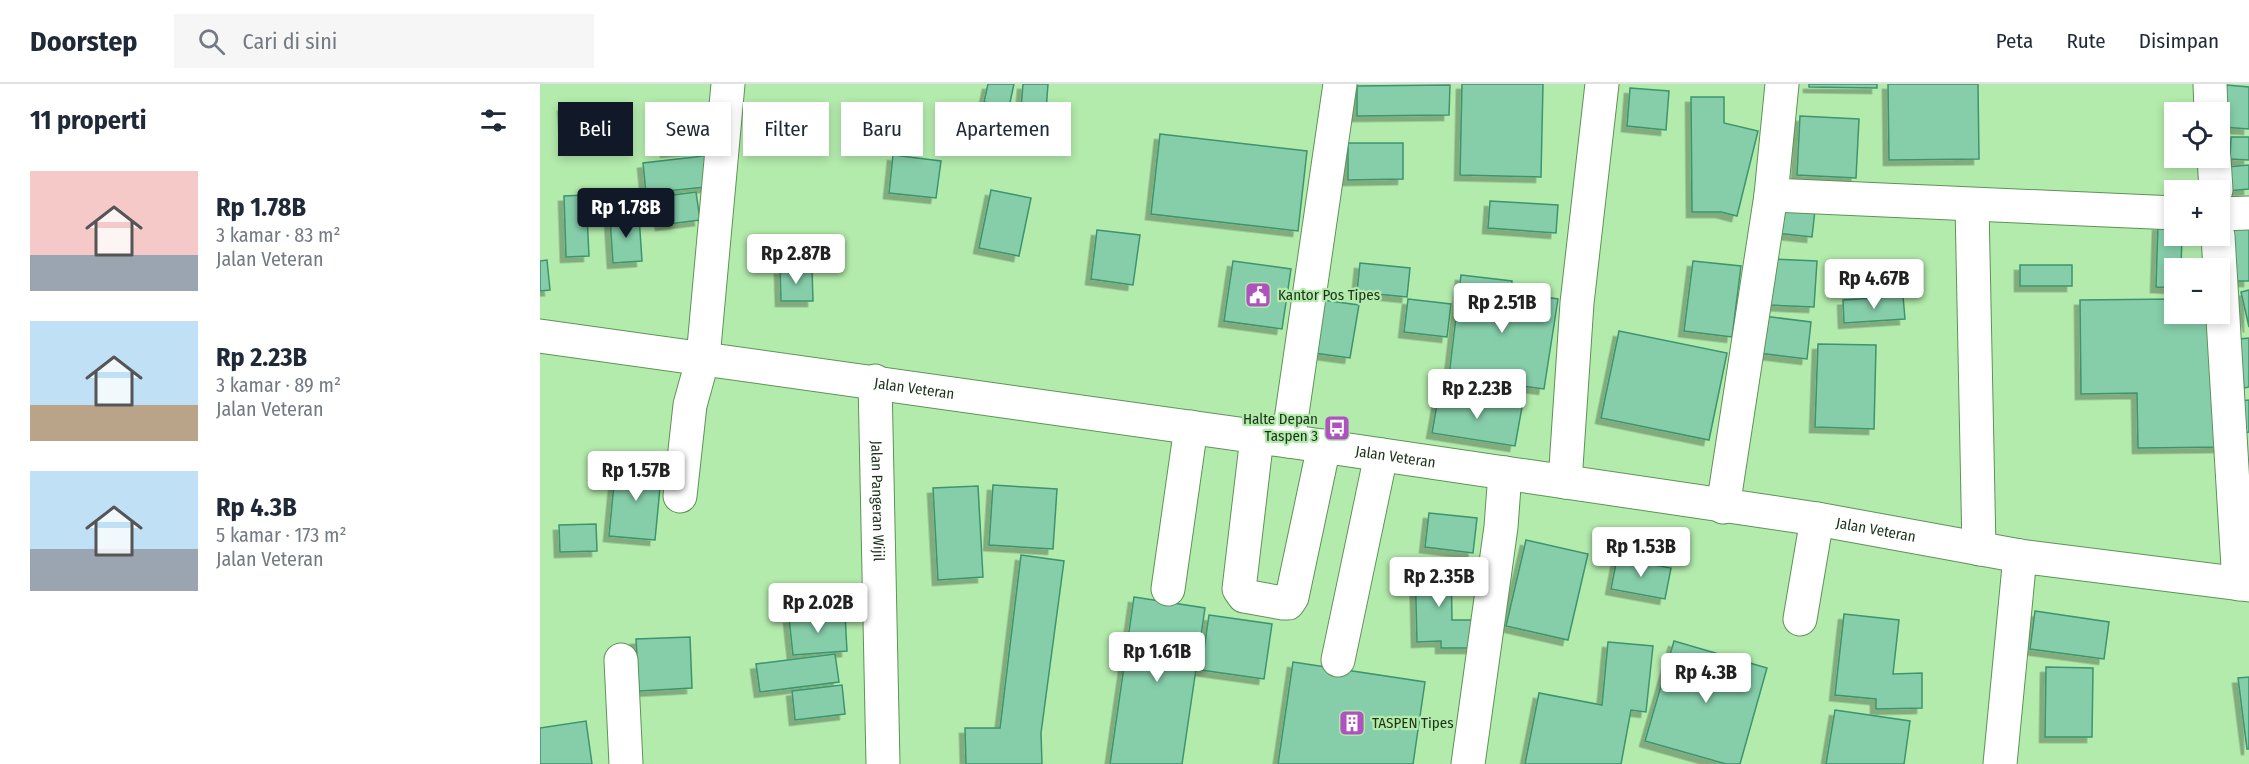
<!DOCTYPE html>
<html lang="id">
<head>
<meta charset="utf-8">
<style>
	:root { --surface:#fff; --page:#f6f6f7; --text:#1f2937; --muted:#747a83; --line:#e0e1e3; --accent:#111827 }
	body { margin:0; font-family:"Fira Sans Condensed",sans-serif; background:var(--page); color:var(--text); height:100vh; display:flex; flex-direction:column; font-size:22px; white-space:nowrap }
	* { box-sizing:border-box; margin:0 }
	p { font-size:20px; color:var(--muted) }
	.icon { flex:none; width:33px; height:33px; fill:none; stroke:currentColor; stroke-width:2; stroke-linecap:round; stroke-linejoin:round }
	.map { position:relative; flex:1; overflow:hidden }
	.details { display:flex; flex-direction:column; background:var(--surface); width:540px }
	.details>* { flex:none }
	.banner { position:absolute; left:18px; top:18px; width:570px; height:54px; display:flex; gap:12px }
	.tools { position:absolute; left:1624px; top:18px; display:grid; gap:12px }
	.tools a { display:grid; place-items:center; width:66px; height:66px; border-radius:0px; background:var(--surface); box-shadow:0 3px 9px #0003; font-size:30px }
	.price { position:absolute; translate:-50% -51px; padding:0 14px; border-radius:6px; background:#fff; color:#222; font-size:20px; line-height:39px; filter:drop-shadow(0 2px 3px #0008) }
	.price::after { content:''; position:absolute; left:50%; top:36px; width:18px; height:14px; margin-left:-9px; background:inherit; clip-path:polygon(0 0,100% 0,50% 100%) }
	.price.active { background:var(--accent); color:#fff }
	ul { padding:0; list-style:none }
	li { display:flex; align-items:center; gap:18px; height:150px; padding:0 30px }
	li span { display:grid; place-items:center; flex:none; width:168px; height:120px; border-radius:0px; color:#555 }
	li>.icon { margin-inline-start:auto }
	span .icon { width:72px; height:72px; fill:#fffc; stroke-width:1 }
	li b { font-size:26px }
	h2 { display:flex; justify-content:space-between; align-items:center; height:72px; padding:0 30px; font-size:26px }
	.pill { padding:0 21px; border-radius:0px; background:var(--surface); box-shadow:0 3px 9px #0003; font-size:21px; line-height:54px }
	.pill.active { background:var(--accent); color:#fff }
	header { display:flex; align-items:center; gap:36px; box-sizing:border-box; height:84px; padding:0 30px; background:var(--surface); border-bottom:2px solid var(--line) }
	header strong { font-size:28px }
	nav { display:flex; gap:33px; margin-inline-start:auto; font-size:21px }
	.search { width:420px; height:54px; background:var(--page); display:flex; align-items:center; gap:15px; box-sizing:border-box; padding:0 21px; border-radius:0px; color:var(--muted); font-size:22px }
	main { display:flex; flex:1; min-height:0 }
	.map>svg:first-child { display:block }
	.building { fill:#86ceaa; stroke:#3d946e; stroke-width:1.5; filter:url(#shadow) }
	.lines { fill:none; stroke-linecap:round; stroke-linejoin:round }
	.minor-casing { stroke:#5e9258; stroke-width:35 }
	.major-casing { stroke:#5e9258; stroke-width:35 }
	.minor { stroke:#fff; stroke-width:33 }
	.major { stroke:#fff; stroke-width:33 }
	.labels { text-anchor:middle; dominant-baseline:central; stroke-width:4.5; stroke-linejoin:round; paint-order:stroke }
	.poi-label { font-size:15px; fill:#1c3219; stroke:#b3ebac; text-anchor:start }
	.street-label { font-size:15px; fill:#1c3219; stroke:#b3ebac }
</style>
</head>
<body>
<header>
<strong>Doorstep</strong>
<div class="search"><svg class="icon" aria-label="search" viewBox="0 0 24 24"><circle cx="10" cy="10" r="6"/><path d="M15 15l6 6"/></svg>Cari di sini</div>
<nav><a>Peta</a><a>Rute</a><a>Disimpan</a></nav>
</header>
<main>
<section class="details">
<h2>11 properti<svg class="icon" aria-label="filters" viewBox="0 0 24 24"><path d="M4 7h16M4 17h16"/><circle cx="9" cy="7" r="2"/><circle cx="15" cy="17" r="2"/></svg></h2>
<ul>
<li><span style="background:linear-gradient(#f6c9c9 70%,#9aa5b1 0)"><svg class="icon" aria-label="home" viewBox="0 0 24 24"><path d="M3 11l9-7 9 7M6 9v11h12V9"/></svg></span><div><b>Rp 1.78B</b><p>3 kamar · 83 m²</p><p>Jalan Veteran</p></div></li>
<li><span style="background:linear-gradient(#bfe0f5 70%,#b9a48a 0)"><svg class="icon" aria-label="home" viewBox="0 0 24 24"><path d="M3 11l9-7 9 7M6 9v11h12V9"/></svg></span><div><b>Rp 2.23B</b><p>3 kamar · 89 m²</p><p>Jalan Veteran</p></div></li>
<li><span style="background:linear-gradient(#bfe0f5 65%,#9aa5b1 0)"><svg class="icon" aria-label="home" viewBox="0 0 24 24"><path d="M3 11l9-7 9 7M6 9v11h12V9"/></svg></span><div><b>Rp 4.3B</b><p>5 kamar · 173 m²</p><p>Jalan Veteran</p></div></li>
</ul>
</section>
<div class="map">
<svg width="1709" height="680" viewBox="0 0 1709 680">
	<defs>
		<filter id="shadow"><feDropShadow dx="-5.5" dy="5.5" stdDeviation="0" flood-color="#0004"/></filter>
	</defs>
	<rect width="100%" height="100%" fill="#b3ebac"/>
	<g class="building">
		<path d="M448 0H474L469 23 444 18Z"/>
		<path d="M483 0H508L506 27 481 25Z"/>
		<path d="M922 0H1003L1001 93 920 91Z"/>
		<path d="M1269 0H1337V4L1269 3Z"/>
		<path d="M1348 0H1438L1439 75 1349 76Z"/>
		<path d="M910 1 909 31 817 32V2Z"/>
		<path d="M1686 1 1709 3V45L1683 43Z"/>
		<path d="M1090 4 1129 7 1126 46 1087 42Z"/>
		<path d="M1151 13H1184V39L1218 47 1197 132 1181 128H1152Z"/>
		<path d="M54 20 57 56 26 59 23 22Z"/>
		<path d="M169 32 172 64 126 68 123 36Z"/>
		<path d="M1260 32 1319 35 1316 94 1257 91Z"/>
		<path d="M620 50 767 67 758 147 611 130Z"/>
		<path d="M1691 53H1709V76L1690 75Z"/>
		<path d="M808 59H863V95L808 96Z"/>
		<path d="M172 71 176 102 106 109 103 79Z"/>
		<path d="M353 71 401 77 396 114 349 109Z"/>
		<path d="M1709 81V105L1687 107 1686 83Z"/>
		<path d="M451 106 491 114 479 172 439 164Z"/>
		<path d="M156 108 160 136 121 141 118 113Z"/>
		<path d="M46 111 49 172 26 173 24 112Z"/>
		<path d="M950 117 1018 121 1016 149 948 144Z"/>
		<path d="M1239 122 1275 126 1272 153 1236 149Z"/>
		<path d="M99 132 102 177 73 179 70 134Z"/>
		<path d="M1618 141 1635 142V152H1642L1641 184H1635V204L1616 203Z"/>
		<rect x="1693" y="143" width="16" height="54"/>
		<path d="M557 146 600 151 593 201 551 195Z"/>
		<path d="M1231 175 1277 177 1274 223 1229 221Z"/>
		<path d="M7 176 10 206 0 207V177Z"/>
		<path d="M693 177 751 185 742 245 684 237Z"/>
		<path d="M1153 177 1201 182 1192 253 1144 247Z"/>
		<path d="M820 179 870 184 867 213 817 208Z"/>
		<rect x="1480" y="181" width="52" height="21"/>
		<path d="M240 185H272L273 217H241Z"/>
		<path d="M921 191 972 197 971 208 1018 215 1004 305 909 292Z"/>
		<path d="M1709 206V243L1701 208Z"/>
		<path d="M1363 212 1365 235 1304 239 1303 216Z"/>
		<path d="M868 215 911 220 907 253 864 248Z"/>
		<path d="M1635 215V230H1675L1684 363 1598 364 1597 309 1541 310 1540 216Z"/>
		<path d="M782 216 819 221 810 274 774 269Z"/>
		<path d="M1215 231 1271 238 1267 275 1210 268Z"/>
		<path d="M1079 247 1187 269 1169 356 1061 334Z"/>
		<path d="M1709 254V303L1704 304 1699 255Z"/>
		<path d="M1278 260 1336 261 1334 345 1275 343Z"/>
		<path d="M899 309 982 323 975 362 892 349Z"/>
		<path d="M1709 316V348L1702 349 1699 317Z"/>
		<path d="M76 379 122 383 115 456 69 452Z"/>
		<path d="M453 401 517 405 513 465 449 461Z"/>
		<path d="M438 402 443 493 398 496 393 404Z"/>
		<path d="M889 429 937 434 933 469 885 463Z"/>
		<path d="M56 440 57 467 20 468 19 441Z"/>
		<path d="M986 456 1048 470 1028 556 966 542Z"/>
		<path d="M481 471 524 477 501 649 502 680H426L425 644H460Z"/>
		<path d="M1077 474 1131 484 1125 515 1071 505Z"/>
		<path d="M911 477 912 536H935V564H901V557L877 558 875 478Z"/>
		<path d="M594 513 665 524 642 680H570Z"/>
		<path d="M1495 527 1569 538 1564 575 1490 565Z"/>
		<path d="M305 530 307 567 253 571 249 534Z"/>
		<path d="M1304 530 1359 536 1353 590 1382 589V624L1336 625V615L1295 611Z"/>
		<path d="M669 531 732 540 724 595 661 586Z"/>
		<path d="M150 553 152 604 99 607 96 555Z"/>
		<path d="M1134 557 1227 584 1200 680H1186L1105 657Z"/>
		<path d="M1068 558 1113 562 1106 628 1091 626 1081 680H985L999 609 1062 621Z"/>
		<path d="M295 570 299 598 220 608 216 580Z"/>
		<path d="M753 578 885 598 873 680H738Z"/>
		<path d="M1506 583 1553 584 1552 653H1505Z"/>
		<path d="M1709 593V665H1707L1698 594Z"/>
		<path d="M302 601 305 630 255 636 252 607Z"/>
		<path d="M1295 626 1370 637 1364 680H1286Z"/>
		<path d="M46 637 52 680H0V644Z"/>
	</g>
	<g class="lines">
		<defs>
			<g id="minor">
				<path d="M1670 0 1671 28"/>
				<path d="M1674 74 1676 106"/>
				<path d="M1231 111 1635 129"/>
				<path d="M1432 121 1439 465"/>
				<path d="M1680 130 1709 129"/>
				<path d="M1678 152 1699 500"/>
				<path id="s1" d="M335 297 343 680"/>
				<path d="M717 353 699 505 704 512 743 519H748L752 513 784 362"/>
				<path d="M748 357 800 0"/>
				<path d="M1025 398 1037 219 1062 0"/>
				<path d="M140 412 150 321 163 274 188 0"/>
				<path d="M1183 423 1231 111 1242 0"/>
				<path d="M628 505 651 343"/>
				<path d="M1260 535 1277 435"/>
				<path d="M81 576 86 680"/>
				<path d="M798 576 841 371"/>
				<path d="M928 680 961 443 965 389"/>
				<path d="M1460 680 1480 472"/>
			</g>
			<g id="major">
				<path id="s2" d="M0 252 748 357 1277 435 1480 472 1709 501"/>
			</g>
		</defs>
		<use href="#minor" class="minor-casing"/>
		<use href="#major" class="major-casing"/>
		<use href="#minor" class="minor"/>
		<use href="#major" class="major"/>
	</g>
	<defs>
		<symbol id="civic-square" viewBox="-11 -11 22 22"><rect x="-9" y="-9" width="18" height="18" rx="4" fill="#ae52bd" stroke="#b3ebac"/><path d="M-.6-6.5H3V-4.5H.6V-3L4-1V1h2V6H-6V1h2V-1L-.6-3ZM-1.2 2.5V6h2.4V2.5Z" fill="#fff"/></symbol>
		<symbol id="bus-square" viewBox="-11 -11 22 22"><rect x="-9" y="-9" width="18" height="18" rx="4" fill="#ae52bd" stroke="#b3ebac"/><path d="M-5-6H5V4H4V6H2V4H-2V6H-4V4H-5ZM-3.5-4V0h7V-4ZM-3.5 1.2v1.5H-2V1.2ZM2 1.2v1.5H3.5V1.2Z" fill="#fff"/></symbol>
		<symbol id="building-square" viewBox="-11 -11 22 22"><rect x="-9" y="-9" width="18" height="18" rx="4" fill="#ae52bd" stroke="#b3ebac"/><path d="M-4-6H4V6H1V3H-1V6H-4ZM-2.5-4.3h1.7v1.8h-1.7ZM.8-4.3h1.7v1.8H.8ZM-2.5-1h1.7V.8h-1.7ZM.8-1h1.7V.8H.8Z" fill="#fff"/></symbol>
	</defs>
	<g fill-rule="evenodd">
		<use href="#civic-square" x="703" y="196" width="30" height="30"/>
		<use href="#bus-square" x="782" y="329" width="30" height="30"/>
		<use href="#building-square" x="797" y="624" width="30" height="30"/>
	</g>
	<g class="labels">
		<g class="poi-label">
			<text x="738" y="211">Kantor Pos Tipes</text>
			<text x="778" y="335" text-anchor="end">Halte Depan<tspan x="778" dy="17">Taspen 3</tspan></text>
			<text x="832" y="639">TASPEN Tipes</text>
		</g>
		<g class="street-label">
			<text stroke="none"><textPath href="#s2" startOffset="378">Jalan Veteran</textPath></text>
			<text stroke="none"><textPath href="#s2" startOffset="864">Jalan Veteran</textPath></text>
			<text stroke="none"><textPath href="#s1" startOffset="120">Jalan Pangeran Wijil</textPath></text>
			<text stroke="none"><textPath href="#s2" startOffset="1350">Jalan Veteran</textPath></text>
		</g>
	</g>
</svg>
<div class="tools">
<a><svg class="icon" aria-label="locate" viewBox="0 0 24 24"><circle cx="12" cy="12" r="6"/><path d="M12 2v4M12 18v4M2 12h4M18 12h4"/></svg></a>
<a>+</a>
<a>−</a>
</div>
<b class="price active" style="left:86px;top:155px">Rp 1.78B</b>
<b class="price" style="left:256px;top:201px">Rp 2.87B</b>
<b class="price" style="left:1334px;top:226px">Rp 4.67B</b>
<b class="price" style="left:962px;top:250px">Rp 2.51B</b>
<b class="price" style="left:937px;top:336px">Rp 2.23B</b>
<b class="price" style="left:96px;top:418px">Rp 1.57B</b>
<b class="price" style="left:1101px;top:494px">Rp 1.53B</b>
<b class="price" style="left:899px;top:524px">Rp 2.35B</b>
<b class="price" style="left:278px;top:550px">Rp 2.02B</b>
<b class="price" style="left:617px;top:599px">Rp 1.61B</b>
<b class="price" style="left:1166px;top:620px">Rp 4.3B</b>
<div class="banner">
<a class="pill active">Beli</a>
<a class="pill">Sewa</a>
<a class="pill">Filter</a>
<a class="pill">Baru</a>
<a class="pill">Apartemen</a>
</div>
</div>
</main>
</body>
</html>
